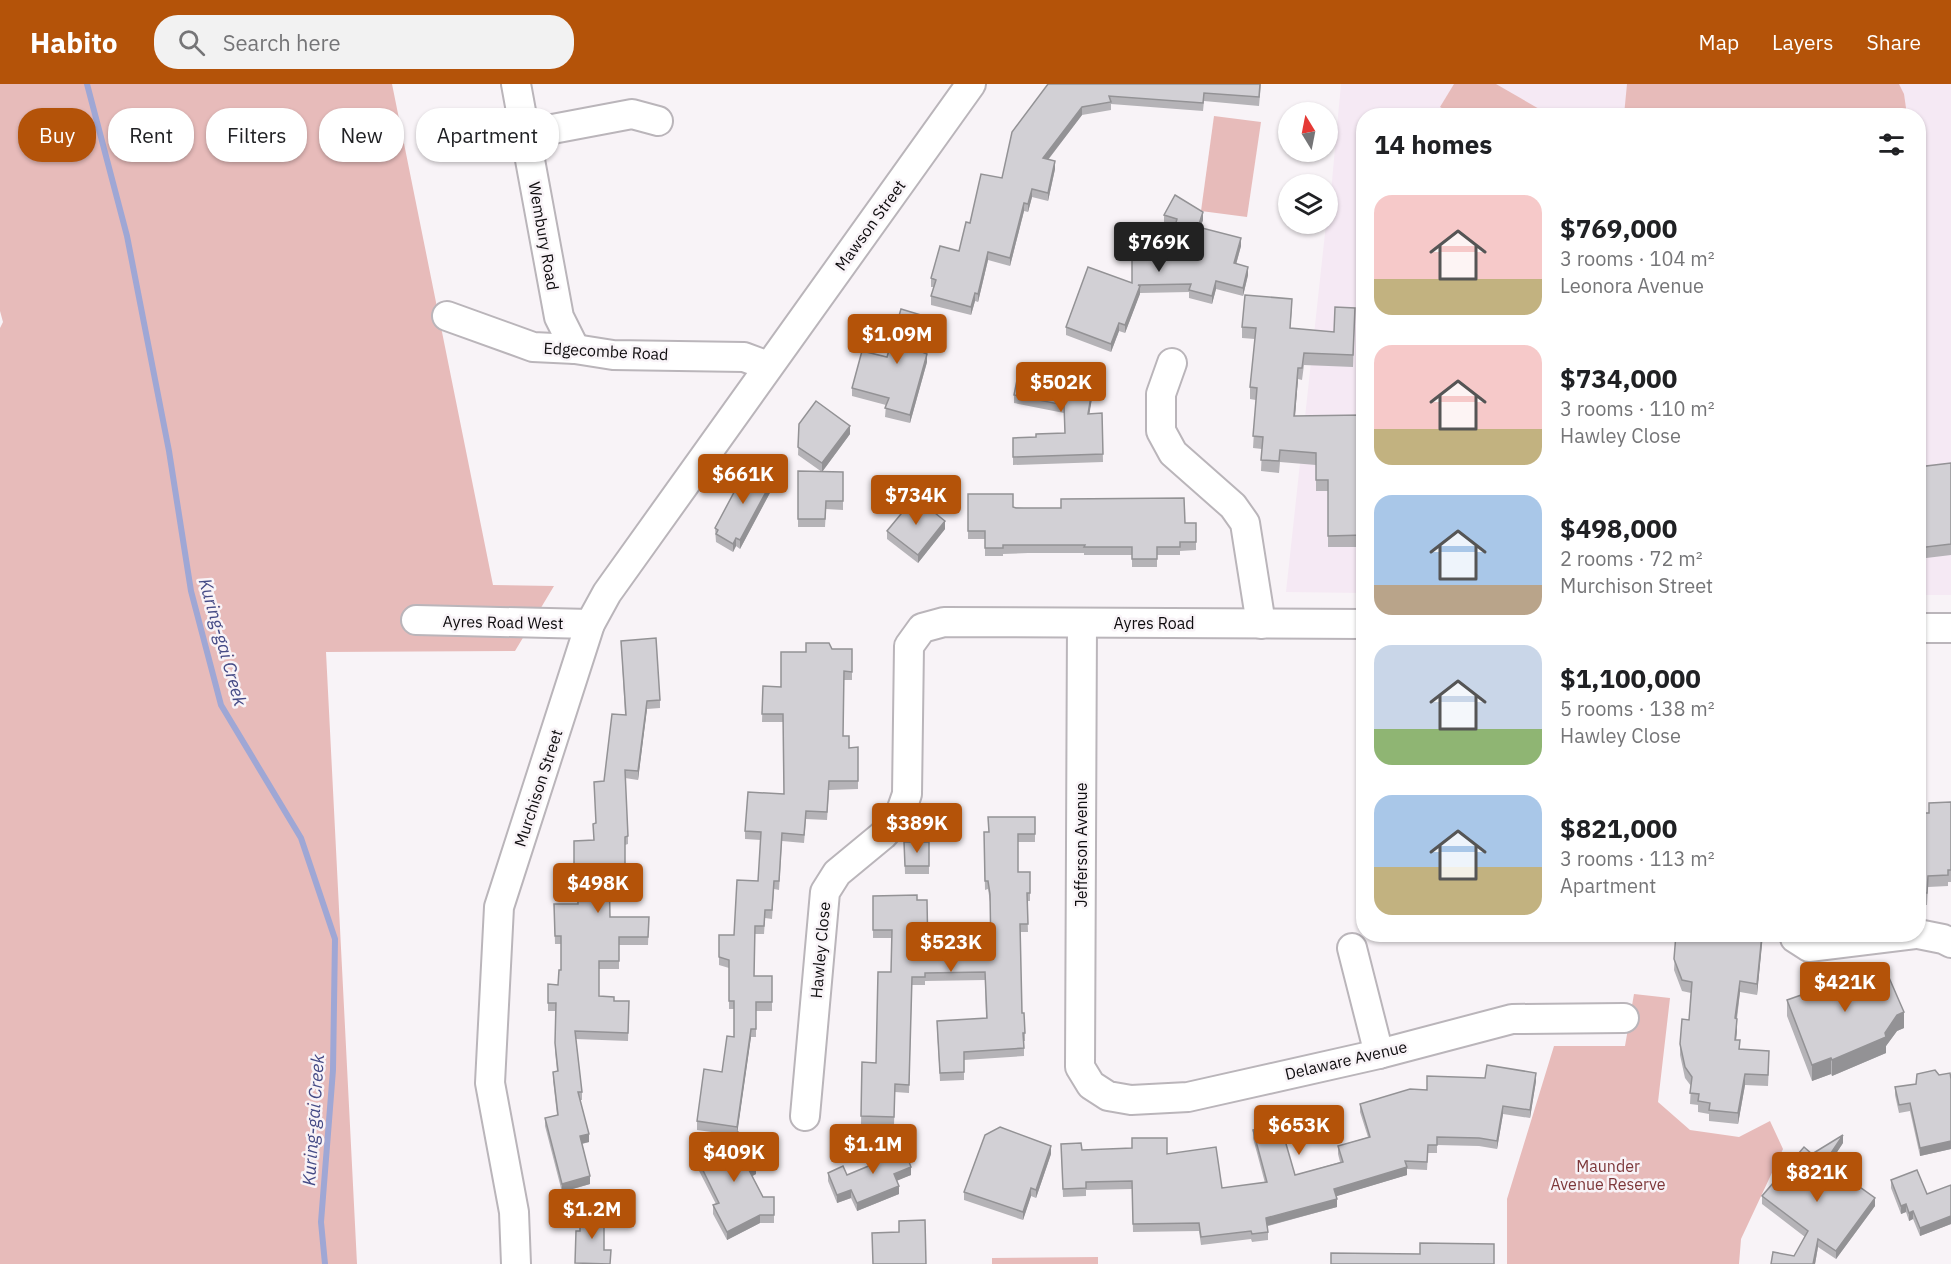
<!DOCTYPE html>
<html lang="en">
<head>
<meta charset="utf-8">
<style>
	:root { --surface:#fff; --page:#f2f2f2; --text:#202124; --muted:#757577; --accent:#b45309 }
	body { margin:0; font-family:"IBM Plex Sans",sans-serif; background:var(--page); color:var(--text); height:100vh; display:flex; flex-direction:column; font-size:22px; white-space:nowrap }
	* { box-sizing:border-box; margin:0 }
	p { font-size:20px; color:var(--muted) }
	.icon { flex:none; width:33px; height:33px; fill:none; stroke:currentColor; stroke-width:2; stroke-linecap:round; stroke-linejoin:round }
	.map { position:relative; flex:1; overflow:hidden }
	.side { position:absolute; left:1356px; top:24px; width:570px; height:834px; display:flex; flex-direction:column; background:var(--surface); border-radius:24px; box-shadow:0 2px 4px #0004 }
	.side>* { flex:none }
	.top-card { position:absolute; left:18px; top:24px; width:570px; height:54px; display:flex; gap:12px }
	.needle { width:39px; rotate:350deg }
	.tools { position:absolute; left:1278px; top:18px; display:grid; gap:12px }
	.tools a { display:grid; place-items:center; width:60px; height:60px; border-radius:50%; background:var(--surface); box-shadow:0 2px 4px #0004; font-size:30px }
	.price { position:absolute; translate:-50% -51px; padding:0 14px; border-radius:6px; background:var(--accent); color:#fff; font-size:20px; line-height:39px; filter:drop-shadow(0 2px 3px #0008) }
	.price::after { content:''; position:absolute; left:50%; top:36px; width:18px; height:14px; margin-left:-9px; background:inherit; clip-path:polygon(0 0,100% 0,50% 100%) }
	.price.current { background:#222; color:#fff }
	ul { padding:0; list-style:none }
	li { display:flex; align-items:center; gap:18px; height:150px; padding:0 18px }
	li span { display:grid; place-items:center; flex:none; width:168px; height:120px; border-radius:18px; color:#555 }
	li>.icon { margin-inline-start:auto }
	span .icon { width:72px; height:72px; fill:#fffc; stroke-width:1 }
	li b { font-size:26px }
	h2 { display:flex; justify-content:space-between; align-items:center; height:72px; padding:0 18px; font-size:26px }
	.tag { padding:0 21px; border-radius:24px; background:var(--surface); box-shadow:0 2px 4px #0004; font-size:21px; line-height:54px }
	.tag.current { background:var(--accent); color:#fff }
	header { display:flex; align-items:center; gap:36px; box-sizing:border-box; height:84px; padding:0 30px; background:var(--accent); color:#fff }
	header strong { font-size:28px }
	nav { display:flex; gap:33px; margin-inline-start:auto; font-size:21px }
	.search { width:420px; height:54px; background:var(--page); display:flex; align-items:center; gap:15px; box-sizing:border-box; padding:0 21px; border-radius:24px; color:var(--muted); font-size:22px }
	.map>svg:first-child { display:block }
	.built { fill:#f5e9f4 }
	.green { fill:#e7bbba }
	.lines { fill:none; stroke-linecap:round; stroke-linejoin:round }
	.stream { stroke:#9fa7d5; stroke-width:6 }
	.minor-casing { stroke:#bab5ba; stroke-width:32 }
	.minor { stroke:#fff; stroke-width:28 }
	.wall { fill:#b5b3b7 }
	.shaded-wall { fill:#939295 }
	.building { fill:#d2d0d5; stroke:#939295; stroke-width:1.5 }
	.labels { text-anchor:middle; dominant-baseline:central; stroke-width:5; stroke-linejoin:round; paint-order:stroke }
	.street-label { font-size:16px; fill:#0e0c0e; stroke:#f8f3f7 }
	.park-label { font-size:16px; fill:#7d383a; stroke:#f8f3f7 }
	.water-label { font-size:18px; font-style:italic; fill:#454b86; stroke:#f8f3f7 }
</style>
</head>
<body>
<header>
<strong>Habito</strong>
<div class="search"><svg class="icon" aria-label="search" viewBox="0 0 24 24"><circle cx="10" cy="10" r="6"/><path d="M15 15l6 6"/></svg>Search here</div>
<nav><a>Map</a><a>Layers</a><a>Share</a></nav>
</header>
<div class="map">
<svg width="1951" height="1180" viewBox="0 0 1951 1180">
	<rect width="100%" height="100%" fill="#f8f3f7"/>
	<path class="built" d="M1341 0H1951V511H1919L1918 32H1364L1363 509 1286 508 1326 140H1328Z"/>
	<g class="green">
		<path d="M0 0H392L493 501 554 502 515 567 326 568 357 1180H0V244L3 238 0 227Z"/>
		<path d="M1454 0H1496L1541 26 1538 31H1454L1440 23Z"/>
		<path d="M1627 0H1899L1904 10 1907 31H1624Z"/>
		<path d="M1214 32 1261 38 1247 133 1201 127Z"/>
		<path d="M1634 910 1670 914 1658 1018 1690 1046 1739 1053 1770 1037 1783 1065 1741 1155 1739 1180H1507V1115L1554 962H1625Z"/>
		<path d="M1098 1173V1180H992V1174Z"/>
	</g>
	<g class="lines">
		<path class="stream" d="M87 0 127 152 169 367 191 507 221 621 301 754 335 855 333 986 321 1138 325 1180"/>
		<defs>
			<g id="minor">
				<path d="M516 0 559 233 575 265"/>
				<path d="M526 50 632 30 658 37"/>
				<path d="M447 232 533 263 575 265 613 271 744 273 768 282"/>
				<path d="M1172 279 1161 310V347L1173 369 1233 422 1245 439 1261 540"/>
				<path d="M416 536 590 540"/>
				<path d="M1082 539 1080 983 1091 1001 1108 1012 1131 1016 1188 1013 1379 970 1512 935 1624 934"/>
				<path d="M1918 544H1951"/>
				<path d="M1794 850 1795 854 1809 863 1915 850"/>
				<path d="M1918 850 1943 855 1951 859"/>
				<path d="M1352 864 1379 970"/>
				<path d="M805 1032 825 808 837 789 883 751 899 733 907 710 909 562 922 544 944 538 1364 540"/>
				<path d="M516 1180 514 1128 490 999 499 823 590 540 607 509 971 0"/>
			</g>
		</defs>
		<use href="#minor" class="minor-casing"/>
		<use href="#minor" class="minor"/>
	</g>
	<g class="wall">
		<path d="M1048 0H1261L1259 22 1204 17 1203 27 1111 20V26L1082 31 1048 76 1055 85 1048 117 1032 113 1028 128 1024 127 1010 182 988 176 978 218 975 217 971 231 931 221V212L934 203H931V194L959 167 970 139 1002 94Z"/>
		<path d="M1164 131 1203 136 1200 143 1241 162 1236 180 1248 191 1243 212 1216 205 1212 220 1189 214V208L1140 209 1125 249 1119 247 1111 268 1066 251V243L1132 199 1168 167 1175 142 1164 139Z"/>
		<path d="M1355 224 1353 283 1304 281 1302 296 1298 295 1295 332 1364 349V403H1362L1361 424H1364V463H1328V407H1316V381L1280 378 1279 389 1261 387 1262 365 1253 364 1256 316 1250 315V303L1255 255 1242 254V243L1292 226 1290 244 1334 248Z"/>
		<path d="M931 242 924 269 927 278 910 339 885 333 886 321 852 312V304L887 273Z"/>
		<path d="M1095 297 1089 330 1102 329 1103 378 1013 381V354L1036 353 1065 349 1064 329 1014 319V311Z"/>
		<path d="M799 340 850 350 822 388H843V426L826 425 825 443H798V387L822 388 798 371Z"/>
		<path d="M1951 379V471L1918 475V383Z"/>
		<path d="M773 403 740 465 736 462 733 468 716 458 715 444Z"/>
		<path d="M968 410 1013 423 1185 439H1196V466L1180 467V471H1157V483H1132V471H1084V469H1028L1003 470V472H985V455H968Z"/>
		<path d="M945 445 918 479 887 455V447Z"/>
		<path d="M621 557 660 616V624L647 625 638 696 625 694 628 752V760L625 761V794H609L610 833H649L648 861H619V885H599V913L614 917H629L628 957 576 955 582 1008V1016H580L589 1058 582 1060 590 1100 562 1108 545 1042V1034L557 1031 553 996V988L557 987 555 967 556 927H548V900L558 901 561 886V860H555L554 820H578L577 789H574V757L594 756 604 697 625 631Z"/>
		<path d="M832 565H852V596H844L843 652 849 664 858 663V705L829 706 827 736 806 735 804 759 782 757 779 806 774 805 772 835 765 834 764 850H755L754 892H772V927H756V953H751L737 1049 756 1090 752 1092 763 1113H774V1139H760L727 1156 713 1130V1121L716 1120 695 1079V1070L733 1051 697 1046V1037L722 988 734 953V925H729V884L719 881V851H734L758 797 761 756 745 755V747L784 710 783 638H762L763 602 781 603 806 568Z"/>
		<path d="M1951 718V798H1948V802L1928 803 1927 821H1918V729H1929Z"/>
		<path d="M1035 733V758H1018V788H1030V817H1027L1028 848H1020L1022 929 1025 949V957H1024V972L964 976V996L940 997 937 945 986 934 985 896 925 897V901H912L909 1009 895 1008 894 1041 861 1040 862 978 876 979 891 888 892 854H873V812L917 816 928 870 991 868 990 818 988 805 985 806 984 748H989Z"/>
		<path d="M904 758H929V790H905Z"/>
		<path d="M1676 850H1763L1757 911 1740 908 1737 935V946L1736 956 1740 965 1769 978 1768 1002 1745 1001 1738 1040 1709 1037V1030L1698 1028V1021L1690 1020 1691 1002 1685 994 1680 971V960L1689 936 1691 909 1682 907 1674 886Z"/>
		<path d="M1860 888 1904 944 1897 947 1886 962V969L1832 992 1831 990 1812 997 1787 932V916L1802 911V906Z"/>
		<path d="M1939 991 1951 995V1065L1920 1072 1910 1027 1899 1029 1895 1011V1003L1916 1000Z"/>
		<path d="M1536 997 1530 1034 1503 1030 1497 1065 1479 1062 1437 1061V1069H1428L1427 1086 1407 1085V1091L1336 1112 1337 1123 1268 1142V1156L1252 1158 1251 1155 1201 1161 1199 1147 1133 1148 1132 1105 1086 1106V1112L1063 1113 1061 1060 1082 1066 1167 1070 1222 1104 1265 1099 1253 1054V1046L1295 1091 1340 1078 1338 1070V1062L1368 1053 1360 1028V1020L1427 1006Z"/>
		<path d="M1843 1059 1829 1080 1875 1122 1836 1175 1818 1163 1815 1180H1771L1794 1172 1805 1153 1762 1120V1112L1812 1070Z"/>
		<path d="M879 1066 911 1091 897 1096 899 1110 857 1127 851 1114 837 1119 828 1097V1089L847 1091 880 1078 879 1074Z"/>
		<path d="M1051 1070 1036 1114 1031 1112 1023 1136 964 1116V1108Z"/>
		<path d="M1891 1096 1927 1110 1951 1101V1140L1920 1152 1913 1135 1909 1137 1906 1128 1901 1130 1891 1104Z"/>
	</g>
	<g class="shaded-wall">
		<path d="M1082 23V31L1043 82V74Z"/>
		<path d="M1055 77V85L1048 117V109Z"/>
		<path d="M1032 105V113L1028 128V120Z"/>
		<path d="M1024 119V127L1010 182V174Z"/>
		<path d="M1203 128V136L1198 151V143Z"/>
		<path d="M1241 154V162L1234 188V179Z"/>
		<path d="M988 168V176L978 218V210Z"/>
		<path d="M1248 183V191L1243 212V204Z"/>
		<path d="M1216 197V205L1212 220V212Z"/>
		<path d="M1140 202V210L1125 249V241Z"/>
		<path d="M975 209V217L971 231V223Z"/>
		<path d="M931 234V242L922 276V268Z"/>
		<path d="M1119 239V247L1111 268V260Z"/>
		<path d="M927 270V278L910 339V331Z"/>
		<path d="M1298 284V295L1294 344V332Z"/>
		<path d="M1095 289V297L1088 338V330Z"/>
		<path d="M850 342V350L822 388V379Z"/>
		<path d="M773 395V403L740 465V456Z"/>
		<path d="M945 437V445L918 479V471Z"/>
		<path d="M736 454V462L733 468V460Z"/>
		<path d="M647 617V625L638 696V687Z"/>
		<path d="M1762 850H1763L1757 911V900Z"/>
		<path d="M1740 897V908L1735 945V934Z"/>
		<path d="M1904 928V944L1897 947 1886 962V969L1832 992V976L1885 949 1897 931Z"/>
		<path d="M1737 935V946L1735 967V956Z"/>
		<path d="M751 945V953L737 1051V1043Z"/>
		<path d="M1831 974V990L1812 997V981Z"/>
		<path d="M1536 989V997L1530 1034V1026Z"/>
		<path d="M1745 990V1001L1738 1040V1029Z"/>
		<path d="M1503 1022V1030L1497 1065V1057Z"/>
		<path d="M589 1050V1058L580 1060V1052Z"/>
		<path d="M1843 1051V1059L1825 1086V1078Z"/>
		<path d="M1951 1057V1065L1920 1072V1064Z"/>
		<path d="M1051 1062V1070L1036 1114V1106Z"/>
		<path d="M756 1082V1090L749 1094V1086Z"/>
		<path d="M911 1083V1091L894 1098V1090Z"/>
		<path d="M1407 1083V1091L1334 1113V1105Z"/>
		<path d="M590 1092V1100L562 1108V1100Z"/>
		<path d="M899 1102V1110L857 1127V1119Z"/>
		<path d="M1031 1104V1112L1023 1136V1128Z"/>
		<path d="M851 1106V1114L837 1119V1111Z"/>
		<path d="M1875 1114V1122L1836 1175V1167Z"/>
		<path d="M1337 1115V1123L1266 1142V1134Z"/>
		<path d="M1906 1120V1128L1901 1130V1122Z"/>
		<path d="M1913 1127V1135L1909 1137V1129Z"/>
		<path d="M760 1131V1139L727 1156V1148Z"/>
		<path d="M1951 1132V1140L1920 1152V1144Z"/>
		<path d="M1818 1155V1163L1815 1180H1813Z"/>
	</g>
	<g class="building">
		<path d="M1048 0H1260L1259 13 1204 9 1203 19 1109 12 1111 18 1082 23 1043 74 1055 77 1048 109 1032 105 1028 120 1024 119 1010 174 988 168 978 210 975 209 971 223 931 212 936 196 931 194 940 162 959 167 966 138 970 139 981 90 1002 94 1012 48Z"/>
		<path d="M1175 111 1203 128 1198 143 1241 154 1234 179 1248 183 1243 204 1216 197 1212 212 1189 206 1191 200 1138 201 1140 202 1125 241 1119 239 1111 260 1066 243 1088 183 1132 199V167H1168L1177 135 1164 131Z"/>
		<path d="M1245 211 1292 215 1290 244 1334 248 1335 223 1355 224 1353 271 1304 269 1302 284H1298L1294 332 1362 331 1364 391H1362L1361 424H1364V451L1328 452V396H1316V369L1280 366 1279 377 1261 376 1263 353 1253 352 1257 304 1250 303 1256 244 1242 243Z"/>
		<path d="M901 225 931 234 922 268 927 270 910 331 885 324 889 314 852 304 862 267 887 273Z"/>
		<path d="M1020 281 1064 290 1065 283 1095 289 1088 330 1102 329 1103 370 1013 373V354L1036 353V350L1065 349 1064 321 1014 311Z"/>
		<path d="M816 317 850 342 822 379 798 363 799 340Z"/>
		<path d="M1951 379V460L1918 464V383Z"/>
		<path d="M748 382 773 395 740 456 736 454 733 460 716 450 718 446 715 444Z"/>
		<path d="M798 387 843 388V417H826L825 435H798Z"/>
		<path d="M968 410H1013V423L1016 424H1061V415L1184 414 1185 439H1196V458H1180V463H1157V475H1132V463H1084L1085 461H1003V464H985V447H968Z"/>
		<path d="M915 413 945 437 918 471 887 447Z"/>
		<path d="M656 554 660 616 647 617 638 687 625 686 628 752 625 753V786H609L610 833H649L648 853H619V877H599V912L614 913V917H629L628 949 575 947 582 1008H578L589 1050 580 1052 590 1092 562 1100 545 1034 558 1031 553 988 558 987 555 959 556 919H548V900L558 901 559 886H561V852H555L554 820H578L577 781H574V757L594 756 593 740 596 739 594 698 604 697 612 630 626 631 621 557Z"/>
		<path d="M806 559H829L832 565H852V588L844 587 843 652H849V664L858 663V697H829L827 728 806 727 804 751 782 749 779 797H774L772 826H765L764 842H755L754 892H772V918H756V945H751L737 1043 697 1037 704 985 722 988 727 952 734 953V917H729V876L719 873V851H734L737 796 758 797 761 748 745 747 748 708 784 710 783 630H762L763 602 781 603V568H806Z"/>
		<path d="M1951 718V786H1948V791L1928 792 1927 809H1918V729H1929V719Z"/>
		<path d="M988 733H1035V750H1018V788H1030V809H1027L1028 840H1020L1022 929H1024L1025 949H1023L1024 964 964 968V988L940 989 937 937 987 934 985 888 925 889V893H912L909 1001 895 1000 894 1033 861 1032 862 978 876 979 878 888H891L892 846H873V812L917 811V816H927L928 870 991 868 990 810 988 797H985L984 748H989Z"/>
		<path d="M904 758H929V782H905Z"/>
		<path d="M1676 850H1762L1757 900 1740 897 1735 934 1737 935 1735 956H1740L1739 965 1769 967 1768 991 1745 990 1738 1029 1709 1026 1710 1019 1698 1017 1699 1010 1690 1009 1692 993 1685 983 1680 960 1682 935 1689 936 1692 898 1682 896 1674 875Z"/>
		<path d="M1879 880 1883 891 1887 889 1904 928 1897 931 1885 949 1886 953 1832 976 1831 974 1812 981 1787 916 1804 910 1802 906 1859 884 1860 888Z"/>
		<path d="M1487 981 1536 989 1530 1026 1503 1022 1497 1057 1479 1054 1437 1053V1061H1428L1427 1078 1405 1077 1407 1083 1334 1105 1337 1115 1266 1134 1268 1148 1252 1150 1251 1147 1201 1153 1199 1139 1133 1140 1132 1097 1086 1098V1104L1063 1105 1061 1060 1081 1059 1082 1066 1132 1064V1054H1167V1070L1216 1063 1222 1104 1267 1098 1253 1046 1280 1039 1295 1091 1343 1078 1338 1062 1370 1053 1360 1020 1410 1005 1427 1006V992L1485 994Z"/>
		<path d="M1935 986 1939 991 1950 989 1951 995V1057L1920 1064 1910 1019 1899 1021 1895 1003 1916 1000 1917 990Z"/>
		<path d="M1000 1043 1051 1062 1036 1106 1031 1104 1023 1128 964 1108 985 1051Z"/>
		<path d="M738 1048 756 1082 749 1086 763 1113H774V1131H760L727 1148 713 1121 719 1119 695 1070Z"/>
		<path d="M1843 1051 1825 1078 1875 1114 1836 1167 1818 1155 1813 1180H1771L1773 1168 1794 1172 1808 1147 1762 1112 1804 1063 1812 1070Z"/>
		<path d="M901 1057 911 1083 894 1090 899 1102 857 1119 851 1106 837 1111 828 1089 843 1082 847 1091 883 1076 879 1066Z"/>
		<path d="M1917 1086 1927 1110 1951 1101V1132L1920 1144 1913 1127 1909 1129 1906 1120 1901 1122 1891 1096Z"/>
		<path d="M580 1129H604V1166H611L610 1180 575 1179 576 1147H580Z"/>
		<path d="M925 1136 926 1180H873L872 1149 899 1148V1137Z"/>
		<path d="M1420 1159 1494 1160V1180H1331V1169L1420 1170Z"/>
	</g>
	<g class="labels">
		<g class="street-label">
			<text transform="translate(870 141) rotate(-54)">Mawson Street</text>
			<text transform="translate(544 152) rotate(80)">Wembury Road</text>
			<text transform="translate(606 267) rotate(3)">Edgecombe Road</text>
			<text transform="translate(503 538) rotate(1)">Ayres Road West</text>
			<text x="1154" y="539">Ayres Road</text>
			<text transform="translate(538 704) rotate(-72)">Murchison Street</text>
			<text transform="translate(1081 761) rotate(-90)">Jefferson Avenue</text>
			<text transform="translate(820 866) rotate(-85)">Hawley Close</text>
			<text transform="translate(1346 976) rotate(-13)">Delaware Avenue</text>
		</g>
		<g class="park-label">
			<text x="1608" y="1082">Maunder<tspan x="1608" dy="18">Avenue Reserve</tspan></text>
		</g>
		<g class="water-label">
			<text transform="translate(223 558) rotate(74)">Kuring-gai Creek</text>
			<text transform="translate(313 1036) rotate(-86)">Kuring-gai Creek</text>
		</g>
	</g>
</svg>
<div class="tools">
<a><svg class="needle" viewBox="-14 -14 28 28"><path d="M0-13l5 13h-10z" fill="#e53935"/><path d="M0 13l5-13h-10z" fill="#757577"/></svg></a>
<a><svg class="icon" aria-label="layers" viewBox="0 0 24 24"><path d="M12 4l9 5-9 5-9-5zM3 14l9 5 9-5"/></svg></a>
</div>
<b class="price current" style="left:1159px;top:189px">$769K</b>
<b class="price" style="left:897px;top:281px">$1.09M</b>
<b class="price" style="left:1061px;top:329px">$502K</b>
<b class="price" style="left:743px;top:421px">$661K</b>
<b class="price" style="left:916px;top:442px">$734K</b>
<b class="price" style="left:917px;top:770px">$389K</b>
<b class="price" style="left:598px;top:830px">$498K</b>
<b class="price" style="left:951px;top:889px">$523K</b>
<b class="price" style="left:1845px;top:929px">$421K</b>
<b class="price" style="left:1299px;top:1072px">$653K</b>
<b class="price" style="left:873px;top:1091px">$1.1M</b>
<b class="price" style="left:734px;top:1099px">$409K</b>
<b class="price" style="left:1817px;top:1119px">$821K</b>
<b class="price" style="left:592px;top:1156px">$1.2M</b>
<div class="top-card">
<a class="tag current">Buy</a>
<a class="tag">Rent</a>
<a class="tag">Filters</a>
<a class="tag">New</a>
<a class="tag">Apartment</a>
</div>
<section class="side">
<h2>14 homes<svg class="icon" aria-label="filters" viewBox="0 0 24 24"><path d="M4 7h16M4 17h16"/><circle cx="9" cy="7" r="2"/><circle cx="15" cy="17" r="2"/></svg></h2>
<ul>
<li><span style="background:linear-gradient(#f6c9c9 70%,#c2b280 0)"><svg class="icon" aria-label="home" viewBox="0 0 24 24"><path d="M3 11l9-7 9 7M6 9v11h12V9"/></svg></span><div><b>$769,000</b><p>3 rooms · 104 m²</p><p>Leonora Avenue</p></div></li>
<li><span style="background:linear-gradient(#f6c9c9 70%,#c2b280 0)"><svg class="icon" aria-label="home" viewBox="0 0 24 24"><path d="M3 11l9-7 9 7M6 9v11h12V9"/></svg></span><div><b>$734,000</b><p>3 rooms · 110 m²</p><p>Hawley Close</p></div></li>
<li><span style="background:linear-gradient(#a9c7e8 75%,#b9a48a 0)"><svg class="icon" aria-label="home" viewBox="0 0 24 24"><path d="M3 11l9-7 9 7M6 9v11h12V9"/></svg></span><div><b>$498,000</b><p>2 rooms · 72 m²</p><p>Murchison Street</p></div></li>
<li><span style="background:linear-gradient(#c9d6e8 70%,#8fb573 0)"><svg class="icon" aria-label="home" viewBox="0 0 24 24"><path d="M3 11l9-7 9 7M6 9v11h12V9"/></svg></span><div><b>$1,100,000</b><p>5 rooms · 138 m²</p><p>Hawley Close</p></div></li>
<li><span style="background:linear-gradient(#a9c7e8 60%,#c2b280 0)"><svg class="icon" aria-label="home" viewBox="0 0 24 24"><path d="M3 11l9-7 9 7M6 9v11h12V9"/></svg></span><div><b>$821,000</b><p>3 rooms · 113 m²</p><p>Apartment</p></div></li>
</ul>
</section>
</div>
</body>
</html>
